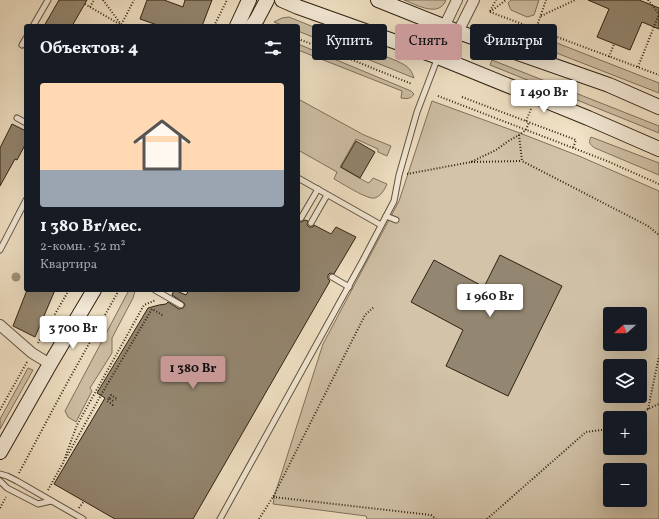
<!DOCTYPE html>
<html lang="ru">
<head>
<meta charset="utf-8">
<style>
	:root { --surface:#171b24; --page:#242831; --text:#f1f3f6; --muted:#9ea1a6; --line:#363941; --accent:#c59692 }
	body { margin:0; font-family:Vollkorn,serif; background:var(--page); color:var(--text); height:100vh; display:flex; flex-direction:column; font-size:15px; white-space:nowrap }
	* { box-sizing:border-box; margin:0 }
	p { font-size:13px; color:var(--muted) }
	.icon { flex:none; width:22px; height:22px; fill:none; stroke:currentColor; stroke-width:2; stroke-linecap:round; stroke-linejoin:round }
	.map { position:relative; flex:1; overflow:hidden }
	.details { position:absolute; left:24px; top:24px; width:276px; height:268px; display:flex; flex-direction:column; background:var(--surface); border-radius:4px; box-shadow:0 4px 16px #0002 }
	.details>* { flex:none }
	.banner { position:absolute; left:312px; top:24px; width:287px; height:36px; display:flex; gap:8px }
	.needle { width:26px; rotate:249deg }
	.buttons { position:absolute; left:603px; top:307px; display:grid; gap:8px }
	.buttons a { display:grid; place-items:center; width:44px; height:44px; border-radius:4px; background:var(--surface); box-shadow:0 4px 16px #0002; font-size:20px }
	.price { position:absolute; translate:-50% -34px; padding:0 9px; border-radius:4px; background:#fff; color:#222; font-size:13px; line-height:26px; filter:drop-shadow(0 1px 2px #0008) }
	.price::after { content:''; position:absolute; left:50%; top:24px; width:12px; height:9px; margin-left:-6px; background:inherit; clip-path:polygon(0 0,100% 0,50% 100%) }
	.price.on { background:var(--accent); color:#111 }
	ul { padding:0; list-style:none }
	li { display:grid; align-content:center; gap:8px; height:212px; padding:0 16px }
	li+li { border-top:1px solid var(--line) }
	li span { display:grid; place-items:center; height:124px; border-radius:4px; color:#555 }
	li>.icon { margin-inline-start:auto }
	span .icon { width:72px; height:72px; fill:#fffc; stroke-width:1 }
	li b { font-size:17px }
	h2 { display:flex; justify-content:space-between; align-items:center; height:48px; padding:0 16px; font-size:17px }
	.pill { padding:0 14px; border-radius:4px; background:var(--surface); box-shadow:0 4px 16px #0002; font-size:14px; line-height:36px }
	.pill.on { background:var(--accent); color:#111 }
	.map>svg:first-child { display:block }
	.green { fill:#d2c3a9; stroke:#80725e; fill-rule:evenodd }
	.building { fill:#948771; stroke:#2e2213 }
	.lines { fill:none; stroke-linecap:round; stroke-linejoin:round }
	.service-casing { stroke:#5f5240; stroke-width:7 }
	.minor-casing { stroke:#5f5240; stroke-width:12 }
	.secondary-casing { stroke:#2e2213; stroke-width:16 }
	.path { stroke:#2e2213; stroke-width:2; stroke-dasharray:1 2; stroke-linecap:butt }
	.service { stroke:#f7eddb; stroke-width:5 }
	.minor { stroke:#f7eddb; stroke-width:10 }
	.secondary { stroke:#f7eddb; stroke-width:14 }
	.tree { fill:#a2947d }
</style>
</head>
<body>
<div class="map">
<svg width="659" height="519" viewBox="0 0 659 519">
	<rect width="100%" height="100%" fill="#f3e4c8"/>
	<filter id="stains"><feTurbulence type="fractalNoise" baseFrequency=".005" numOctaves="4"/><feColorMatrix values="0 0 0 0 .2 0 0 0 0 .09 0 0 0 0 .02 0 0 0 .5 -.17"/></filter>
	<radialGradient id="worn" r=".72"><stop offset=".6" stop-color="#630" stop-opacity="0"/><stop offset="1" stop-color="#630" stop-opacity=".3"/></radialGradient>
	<g class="green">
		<path d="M404 0H446C439 18 417 5 404 0Z"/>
		<path d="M511 0H539L534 15 527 17 511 10 508 3Z"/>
		<path d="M289 17 397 61C407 66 410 67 414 78L298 31V26H284L274 22 282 18Z"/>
		<path d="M506 25H511L659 83V93L500 31 503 27Z"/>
		<path d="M298 44 411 91 414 94C411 99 407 99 401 98L402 91 298 50Z"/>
		<path d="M492 60 659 126V133L490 65Z"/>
		<path d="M300 100 364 135 391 146 387 156 378 152V149L356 139 340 167 368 183 370 182 373 178 387 184C385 189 381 196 375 198 367 200 342 183 334 179L337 172 298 150V104Z"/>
		<path d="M432 101 517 132 579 156 659 191V519H367L366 516 273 504 275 494 323 344 399 201ZM610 314H640V344H610ZM610 366H640V396H610ZM610 418H640V448H610ZM610 470H640V500H610Z"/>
		<path d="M591 137 659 163V175L595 148C590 145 588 142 591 137Z"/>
		<path d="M129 290H135V291L133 298 112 338V353L90 388 92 391 76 422 68 417 65 411Z"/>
		<path d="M28 368 33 370 0 429V419Z"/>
	</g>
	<g class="building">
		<path d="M59 0H87L72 26H44Z"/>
		<path d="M147 0H164L183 7 185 0H212L202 26H160L140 19Z"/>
		<path d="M588 0H639L659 8V29L642 22 630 50 597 37 609 9Z"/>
		<path d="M12 124 26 131V143L17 160 15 159 0 186V148Z"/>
		<path d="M356 141 375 152 360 178 341 167Z"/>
		<path d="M305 220 308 221 307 225 309 227H313L314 225 331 234 336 227 356 237 334 274 330 273 328 275V279L330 281 193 519H115L54 484 105 398 97 393 148 308 159 305 166 304 168 302 179 309 183 308 185 305 184 303 172 295 174 290 186 295 189 290H298V221L301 222Z"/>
		<path d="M500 255 562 286 508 396 446 366 463 330 411 302 434 260 484 287Z"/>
		<path d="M27 290H55L35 337 13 326Z"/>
	</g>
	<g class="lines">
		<defs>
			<g id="service">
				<path d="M33 26 48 0"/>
				<path d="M22 45 26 38"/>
				<path d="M17 118 26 123"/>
				<path d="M298 178 381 225"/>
				<path d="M386 216 396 220"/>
				<path d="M301 218 318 189"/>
				<path d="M311 223 327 195"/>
				<path d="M0 250 26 200"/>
				<path d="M332 277 349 287"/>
				<path d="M155 290 181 305"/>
				<path d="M0 474 7 476 17 481 83 519"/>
				<path d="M0 481 7 488 38 504 51 501"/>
				<path d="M220 519 362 262 394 201 399 175 417 112 438 57"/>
			</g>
			<g id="minor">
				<path d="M439 55 444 27 457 0"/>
				<path d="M438 57 458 32 474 0"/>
				<path d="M0 325 32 353 50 364"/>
			</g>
			<g id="secondary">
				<path d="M282 0 298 7 438 57 588 118 659 149"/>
				<path d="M378 0 458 32 609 85 659 107"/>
				<path d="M237 26 249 0"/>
				<path d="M252 26 257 19 267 0"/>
				<path d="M0 452 50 364 94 290"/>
			</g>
		</defs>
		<use href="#service" class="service-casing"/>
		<use href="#minor" class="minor-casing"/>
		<use href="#secondary" class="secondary-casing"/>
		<g class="path">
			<path d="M103 0 120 23"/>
			<path d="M648 0 659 14"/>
			<path d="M85 4 121 25"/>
			<path d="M90 7 94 0"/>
			<path d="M490 11 496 0"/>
			<path d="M490 12 659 75"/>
			<path d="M490 12 506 0"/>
			<path d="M541 16 575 0"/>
			<path d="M123 26 121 25 134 0"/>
			<path d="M214 26 227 0"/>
			<path d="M536 29 546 0"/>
			<path d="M298 39 320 47 412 84"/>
			<path d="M609 57 614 44"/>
			<path d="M638 67 659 14"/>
			<path d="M438 96 607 161 659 184"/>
			<path d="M462 97 576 140 573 148"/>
			<path d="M526 121 531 109"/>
			<path d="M519 135 522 161 648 226 659 235"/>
			<path d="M471 162 522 161"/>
			<path d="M407 174 471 162 496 150 507 142 519 135 526 130 529 122"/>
			<path d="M179 291 180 290"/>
			<path d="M38 343 69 290"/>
			<path d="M109 398 111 395 117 399 116 400"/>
			<path d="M113 401 109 398 107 401 113 405 114 404"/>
			<path d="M648 409 659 356"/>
			<path d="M0 410 27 362"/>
			<path d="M638 418 648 409 659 404"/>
			<path d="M66 458 101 395 152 309 164 316"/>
			<path d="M19 473 66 385 119 290"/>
			<path d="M48 490 63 463 77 425 144 305 156 300"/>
			<path d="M273 497 431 515 436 519"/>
			<path d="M0 508 6 497"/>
			<path d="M79 508 84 501"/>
			<path d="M259 519 273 497 365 315 374 307"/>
			<path d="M487 519 586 432 610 429"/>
		</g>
		<use href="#service" class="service"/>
		<use href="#minor" class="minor"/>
		<use href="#secondary" class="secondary"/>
	</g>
	<circle class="tree" cx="16" cy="277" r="4.5"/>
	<rect width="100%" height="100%" filter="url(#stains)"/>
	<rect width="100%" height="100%" fill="url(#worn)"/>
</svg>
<div class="buttons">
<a><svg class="needle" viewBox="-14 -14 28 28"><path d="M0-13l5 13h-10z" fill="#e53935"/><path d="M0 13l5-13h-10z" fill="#9ea1a6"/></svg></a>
<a><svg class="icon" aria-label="layers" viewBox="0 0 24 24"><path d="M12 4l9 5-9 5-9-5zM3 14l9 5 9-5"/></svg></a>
<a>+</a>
<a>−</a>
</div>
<b class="price" style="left:544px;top:114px">1 490 Br</b>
<b class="price" style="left:490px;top:318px">1 960 Br</b>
<b class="price" style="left:73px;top:350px">3 700 Br</b>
<b class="price on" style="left:193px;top:390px">1 380 Br</b>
<div class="banner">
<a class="pill">Купить</a>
<a class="pill on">Снять</a>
<a class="pill">Фильтры</a>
</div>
<section class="details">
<h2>Объектов: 4<svg class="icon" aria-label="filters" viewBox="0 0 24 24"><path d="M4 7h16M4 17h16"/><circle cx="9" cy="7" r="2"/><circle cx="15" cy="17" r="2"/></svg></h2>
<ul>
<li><span style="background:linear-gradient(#ffd9b3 70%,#9aa5b1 0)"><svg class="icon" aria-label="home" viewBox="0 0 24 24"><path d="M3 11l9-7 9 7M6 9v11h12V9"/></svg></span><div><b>1 380 Br/мес.</b><p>2-комн. · 52 m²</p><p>Квартира</p></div></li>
</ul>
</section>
</div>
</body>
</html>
